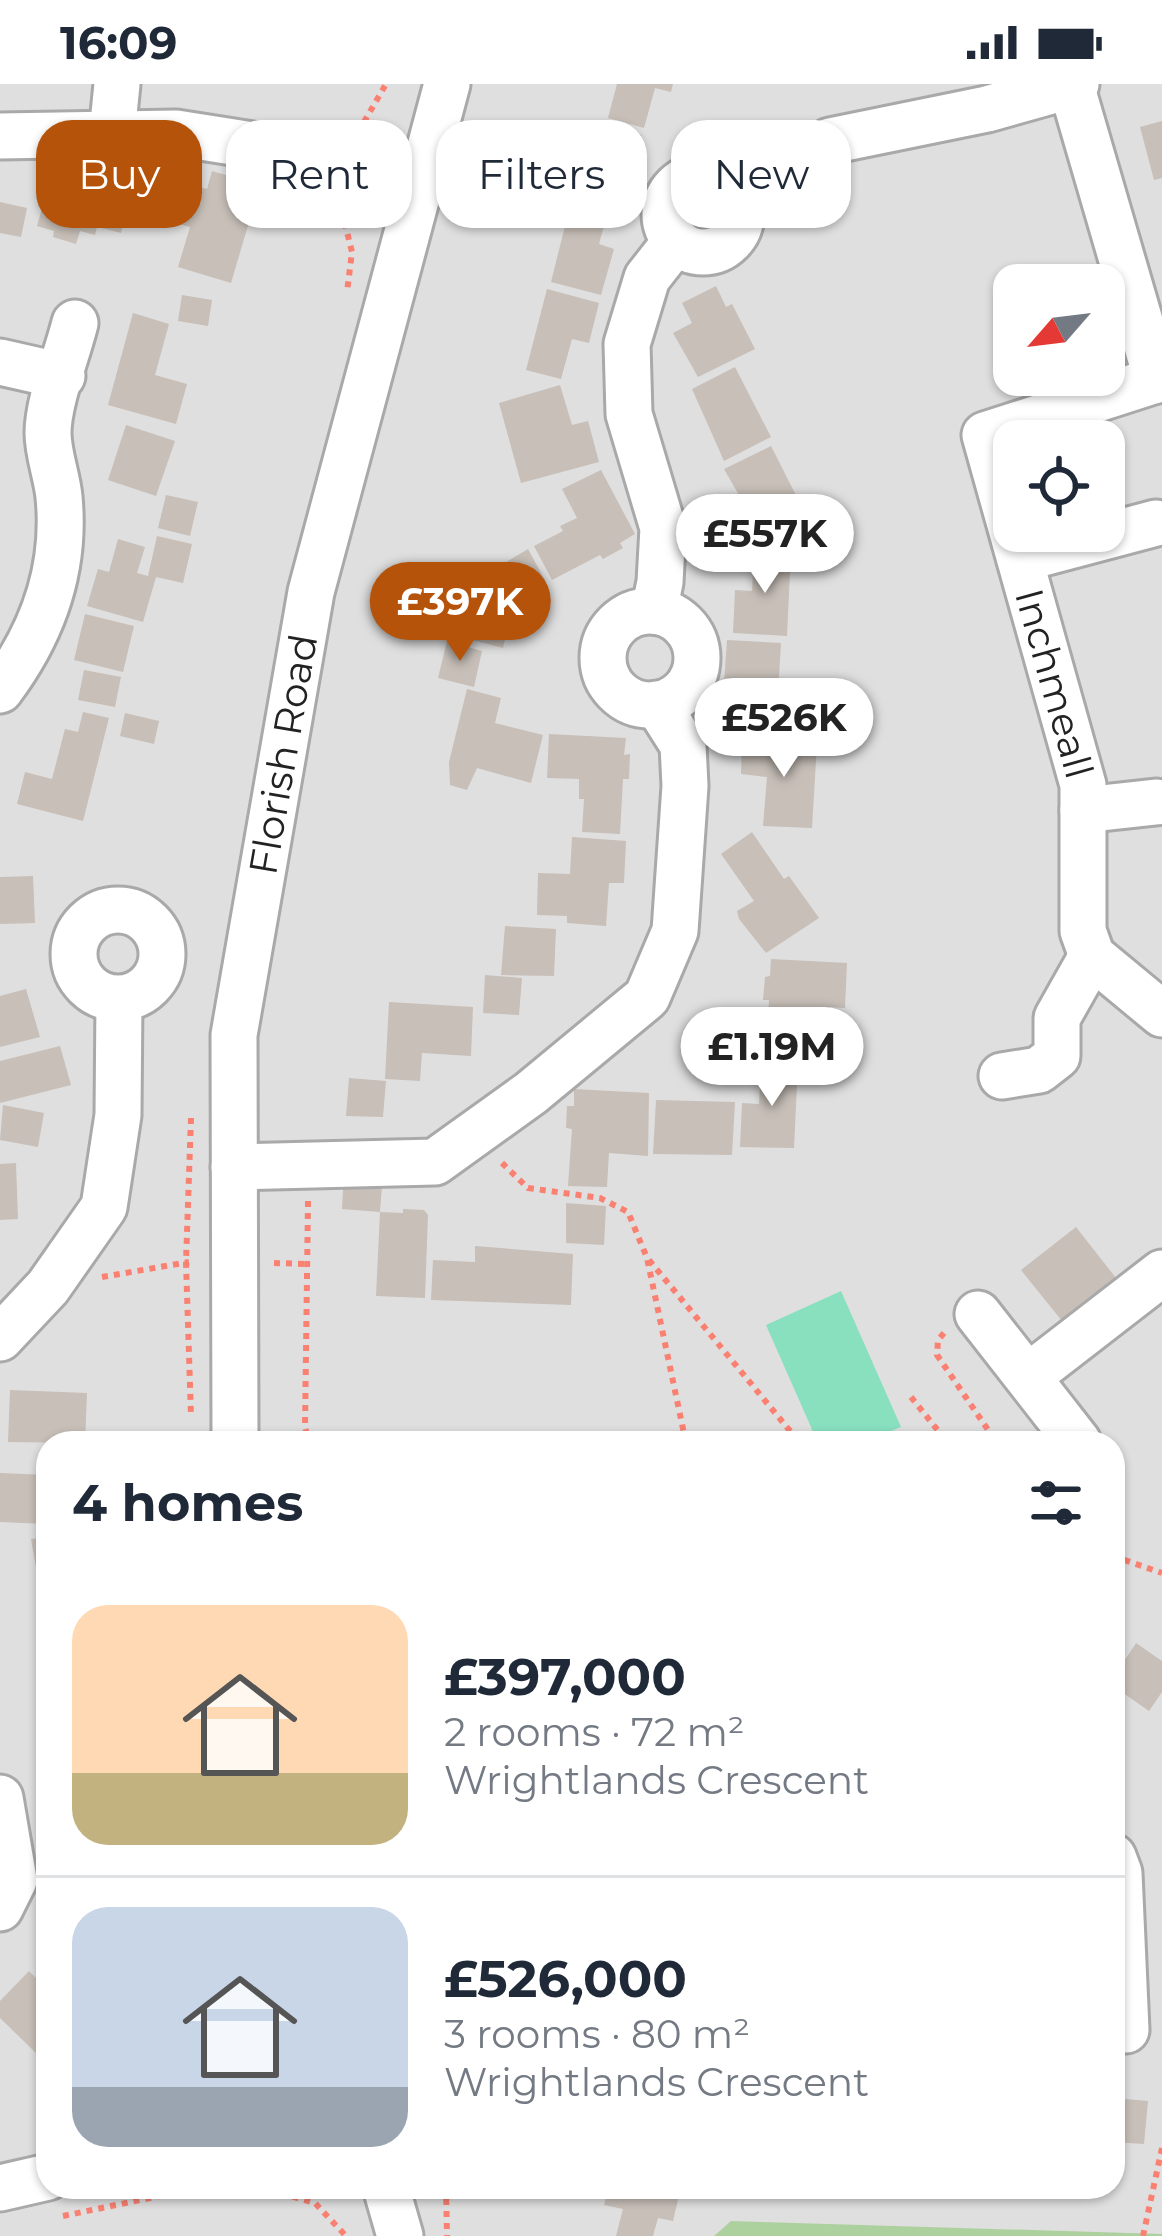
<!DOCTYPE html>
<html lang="en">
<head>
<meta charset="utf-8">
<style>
	:root { --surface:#fff; --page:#f2f2f3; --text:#1f2937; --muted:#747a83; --line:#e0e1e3; --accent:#b45309 }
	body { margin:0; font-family:Montserrat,sans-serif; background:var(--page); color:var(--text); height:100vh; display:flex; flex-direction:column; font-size:45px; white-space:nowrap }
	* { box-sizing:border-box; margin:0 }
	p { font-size:39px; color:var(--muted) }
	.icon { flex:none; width:66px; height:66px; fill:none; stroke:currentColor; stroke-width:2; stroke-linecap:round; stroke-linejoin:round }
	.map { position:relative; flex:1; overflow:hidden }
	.panel { position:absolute; left:36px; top:1347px; width:1089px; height:768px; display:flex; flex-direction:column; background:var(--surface); border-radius:36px; box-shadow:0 3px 9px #0004 }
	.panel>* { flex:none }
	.top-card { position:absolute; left:36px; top:36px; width:1092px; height:108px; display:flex; gap:24px }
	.needle { width:78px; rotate:242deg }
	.buttons { position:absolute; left:993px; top:180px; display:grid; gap:24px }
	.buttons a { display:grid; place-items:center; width:132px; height:132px; border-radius:24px; background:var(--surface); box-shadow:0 3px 9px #0004; font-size:60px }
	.price { position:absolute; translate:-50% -102px; padding:0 27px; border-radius:42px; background:#fff; color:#222; font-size:39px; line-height:78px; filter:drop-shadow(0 3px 6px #0008) }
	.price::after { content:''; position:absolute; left:50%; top:72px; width:36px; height:27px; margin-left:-18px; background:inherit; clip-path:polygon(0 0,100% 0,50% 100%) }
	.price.current { background:var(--accent); color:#fff }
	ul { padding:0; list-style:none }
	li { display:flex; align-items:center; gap:36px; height:300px; padding:0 36px }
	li+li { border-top:3px solid var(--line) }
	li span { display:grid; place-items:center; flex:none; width:336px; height:240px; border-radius:36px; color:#555 }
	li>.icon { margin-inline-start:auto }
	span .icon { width:144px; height:144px; fill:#fffc; stroke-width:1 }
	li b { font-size:51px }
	h2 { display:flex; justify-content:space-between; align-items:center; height:144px; padding:0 36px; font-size:51px }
	.pill { padding:0 42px; border-radius:36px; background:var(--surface); box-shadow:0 3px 9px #0004; font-size:42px; line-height:108px }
	.pill.current { background:var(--accent); color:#fff }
	.status { display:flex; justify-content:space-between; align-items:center; height:84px; padding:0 60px; background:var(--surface); direction:ltr }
	.status svg { height:33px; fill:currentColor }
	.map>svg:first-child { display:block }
	.residential { fill:#e0dfdf; fill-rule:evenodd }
	.forest { fill:#add19e }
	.pitch { fill:#88e0be }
	.building { fill:#c7bfb8 }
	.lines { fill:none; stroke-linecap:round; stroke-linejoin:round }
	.minor-casing { stroke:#a9a9a9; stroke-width:51 }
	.path { stroke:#fa8072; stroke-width:6; stroke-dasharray:6 6; stroke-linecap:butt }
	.minor { stroke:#fff; stroke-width:45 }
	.labels { text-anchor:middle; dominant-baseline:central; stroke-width:9; stroke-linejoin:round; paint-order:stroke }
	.street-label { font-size:39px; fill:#222; stroke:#fff }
</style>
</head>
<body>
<div class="status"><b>16:09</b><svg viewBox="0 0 49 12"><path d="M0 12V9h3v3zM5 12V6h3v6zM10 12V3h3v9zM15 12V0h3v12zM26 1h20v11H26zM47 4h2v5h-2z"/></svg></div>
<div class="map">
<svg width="1162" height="2152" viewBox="0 0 1162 2152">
	<rect width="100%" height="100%" fill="#f2efe9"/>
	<path class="residential" d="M0 0H1162V2152H0ZM1014 201H1104V291H1014ZM1014 357H1104V447H1014ZM48 1359H1113V2103H48Z"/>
	<path class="forest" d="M731 2137 1162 2150V2152H714Z"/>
	<path class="pitch" d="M841 1207 901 1343 862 1359H818L766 1241Z"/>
	<g class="building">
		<path d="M617 0H673L671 8 655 4 644 44 608 34Z"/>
		<path d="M1162 37V94L1154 96 1140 43Z"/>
		<path d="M591 38 642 51 630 98 615 94 607 123 572 113Z"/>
		<path d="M57 70 98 81 89 112 128 122 121 149 97 143 95 151 80 147 76 160 53 153 54 147 37 142Z"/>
		<path d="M212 87 260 101 231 199 178 183 190 143 164 136 176 96 207 105Z"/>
		<path d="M0 118 27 124 21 153 0 149Z"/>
		<path d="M570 122 607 131 599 160 614 165 601 211 551 198Z"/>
		<path d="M716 202 726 223 732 220 755 265 698 293 673 249 692 239 682 219Z"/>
		<path d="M547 205 599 219 589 259 572 255 561 295 526 286Z"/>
		<path d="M182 211 212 216 208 242 178 237Z"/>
		<path d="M133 229 169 240 155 291 187 300 176 340 108 321Z"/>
		<path d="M735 283 771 353 724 377 692 305Z"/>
		<path d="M560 301 572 341 588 337 599 378 521 399 499 319Z"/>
		<path d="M126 341 175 357 156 412 108 396Z"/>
		<path d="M771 362 810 439 787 452 783 444 763 453 724 385Z"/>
		<path d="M601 386 635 450 620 459 623 464 603 475 600 471 552 496 534 462 563 447 560 442 577 434 562 405Z"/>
		<path d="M166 411 198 418 190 452 158 444Z"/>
		<path d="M157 452 192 460 183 499 156 493 143 538 87 522 98 485 109 488 118 455 145 463 137 489 148 492Z"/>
		<path d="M528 465 546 498 513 516 496 484Z"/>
		<path d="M754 465 791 467 787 552 733 549 735 506 752 507Z"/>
		<path d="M463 504 514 518 503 564 453 551Z"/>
		<path d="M85 530 134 542 123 588 74 576Z"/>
		<path d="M727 556 781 559 776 643 739 641 742 599H724Z"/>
		<path d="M447 557 482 567 474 603 438 594Z"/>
		<path d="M84 586 121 593 115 623 78 616Z"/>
		<path d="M467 605 501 614 495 639 543 651 531 699 477 684 467 706 450 701 449 678Z"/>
		<path d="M83 628 109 634 83 737 17 720 25 688 52 695 65 645 78 648Z"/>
		<path d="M125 629 159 637 154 660 120 652Z"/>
		<path d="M549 650 626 654 624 671 630 670 629 695H623L620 750 582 748 584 715H579V695L547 694Z"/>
		<path d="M742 656 817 660 812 744 763 742 767 693 741 690Z"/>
		<path d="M752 748 784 795 789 792 819 834 766 869 739 835 737 827 754 817 721 770Z"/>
		<path d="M572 753 626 757 624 799H609L606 842 567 839V832L537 831 538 789 570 790Z"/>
		<path d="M33 792 35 839 0 840V793Z"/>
		<path d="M505 842 556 845 554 892 501 891Z"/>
		<path d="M771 875 847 879 845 924 829 923 828 938H807L805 974 766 971 769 916H763L765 893 770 892Z"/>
		<path d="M485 891 522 894 519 931 483 929Z"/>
		<path d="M26 905 40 953 0 963V912Z"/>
		<path d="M389 918 473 923 471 972 422 969 420 997 385 995Z"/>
		<path d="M60 962 71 1001 0 1019V977Z"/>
		<path d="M761 978 798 979 794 1064 740 1063 742 1019 759 1020Z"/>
		<path d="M349 994 386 997 383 1033 346 1032Z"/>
		<path d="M574 1005 649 1009 648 1072 609 1069 607 1103 568 1102 572 1045 566 1044 567 1022H574Z"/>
		<path d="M656 1016 735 1018 732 1071 653 1070Z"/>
		<path d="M3 1021 44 1029 38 1063 0 1056Z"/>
		<path d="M16 1079 18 1135 0 1136V1080Z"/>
		<path d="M344 1086 383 1089 380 1128 342 1125Z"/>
		<path d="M566 1119 606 1122 604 1161 566 1159Z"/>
		<path d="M403 1125 424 1126 428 1131 425 1214 376 1212 380 1128 403 1129Z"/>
		<path d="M1076 1143 1116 1194 1062 1237 1021 1186Z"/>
		<path d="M475 1162 573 1170 571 1221 431 1216 433 1176 475 1178Z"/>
		<path d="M10 1306 87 1309 85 1359 8 1358Z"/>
		<path d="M0 1389 47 1391 46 1440 0 1438Z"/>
		<path d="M48 1453V1523L43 1524 31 1455Z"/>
		<path d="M1136 1559 1162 1577V1608L1149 1627 1113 1602V1594Z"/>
		<path d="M29 1887 48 1906V1959L37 1970 0 1934V1917Z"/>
		<path d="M1113 2014 1148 2017 1144 2060 1113 2058Z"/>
		<path d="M609 2103H681L673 2137 658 2134 653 2152H616L623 2125 604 2121Z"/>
	</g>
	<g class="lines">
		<defs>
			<g id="minor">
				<path d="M1071 1 1157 296"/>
				<path d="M112 50 117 0"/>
				<path d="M0 52 176 49 423 88"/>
				<path d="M830 57 987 25 1076 0"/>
				<circle cx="703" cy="130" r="38"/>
				<path d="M0 278 62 292"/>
				<path id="s1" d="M1162 294 985 351 1083 701V847L1092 872 1162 930"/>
				<path d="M1020 475 1156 439"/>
				<path d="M654 527 660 498 663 444 629 330 627 260 647 194 676 157"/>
				<circle cx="650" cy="574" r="47"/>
				<path d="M0 606C42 550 66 485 59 413 57 392 48 370 48 349 48 318 67 271 75 239"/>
				<path d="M1083 726 1156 718"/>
				<circle cx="118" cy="870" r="44"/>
				<path d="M1002 992 1039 986 1057 972V934L1092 872"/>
				<path d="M234 1083 435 1078 531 1009 647 913 675 847 685 702 683 661 657 620"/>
				<path d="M978 1230 1078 1358"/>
				<path d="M0 1254 48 1203 104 1123 118 1031 119 915"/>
				<path d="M1029 1292 1162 1189"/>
				<path id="s2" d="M235 1359 234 951 311 508 447 0"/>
				<path d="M0 1714 14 1796 0 1824"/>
				<path d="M1113 1773 1119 1789 1126 1946"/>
				<path d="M386 2103 400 2152"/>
				<path d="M0 2104 48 2093"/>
			</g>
		</defs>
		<use href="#minor" class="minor-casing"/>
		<g class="path">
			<path d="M364 38 386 0"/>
			<path d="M343 116 340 120 352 168 347 208"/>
			<path d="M191 1034 186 1178 191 1332"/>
			<path d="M502 1079 528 1104 600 1114 628 1128 647 1174 686 1359"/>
			<path d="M308 1117 305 1343 309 1359"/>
			<path d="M649 1176 800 1359"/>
			<path d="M274 1179 307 1180"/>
			<path d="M102 1193 189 1178"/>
			<path d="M944 1249 938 1256 937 1271 997 1359"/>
			<path d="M911 1313 948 1359"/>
			<path d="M1113 1472 1162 1489"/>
			<path d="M258 2103 315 2119 346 2152"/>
			<path d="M446 2103 447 2152"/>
			<path d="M63 2132 203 2103"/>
			<path d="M1143 2152 1162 2064"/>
		</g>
		<use href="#minor" class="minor"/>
	</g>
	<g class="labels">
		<g class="street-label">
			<text stroke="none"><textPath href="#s1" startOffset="444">Inchmeall</textPath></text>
			<text stroke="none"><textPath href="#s2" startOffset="693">Florish Road</textPath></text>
		</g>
	</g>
</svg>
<div class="buttons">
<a><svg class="needle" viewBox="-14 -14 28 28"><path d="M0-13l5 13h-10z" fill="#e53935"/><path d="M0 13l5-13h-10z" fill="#747a83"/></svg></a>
<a><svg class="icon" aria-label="locate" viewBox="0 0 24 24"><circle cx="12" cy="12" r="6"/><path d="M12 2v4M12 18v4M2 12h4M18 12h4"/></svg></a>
</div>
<b class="price" style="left:765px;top:512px">£557K</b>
<b class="price current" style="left:460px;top:580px">£397K</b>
<b class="price" style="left:784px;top:696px">£526K</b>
<b class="price" style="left:772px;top:1025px">£1.19M</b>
<div class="top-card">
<a class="pill current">Buy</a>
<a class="pill">Rent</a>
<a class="pill">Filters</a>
<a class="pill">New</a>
</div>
<section class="panel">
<h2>4 homes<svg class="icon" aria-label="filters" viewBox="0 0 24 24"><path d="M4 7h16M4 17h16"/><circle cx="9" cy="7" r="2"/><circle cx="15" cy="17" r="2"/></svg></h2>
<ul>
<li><span style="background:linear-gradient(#ffd9b3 70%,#c2b280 0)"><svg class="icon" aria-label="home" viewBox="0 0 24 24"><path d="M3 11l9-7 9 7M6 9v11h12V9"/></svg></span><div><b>£397,000</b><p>2 rooms · 72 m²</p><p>Wrightlands Crescent</p></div></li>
<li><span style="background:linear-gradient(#c9d6e8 75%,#9aa5b1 0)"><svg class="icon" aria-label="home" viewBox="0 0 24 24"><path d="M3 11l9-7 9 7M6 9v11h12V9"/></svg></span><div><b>£526,000</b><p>3 rooms · 80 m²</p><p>Wrightlands Crescent</p></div></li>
</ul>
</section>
</div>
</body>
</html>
